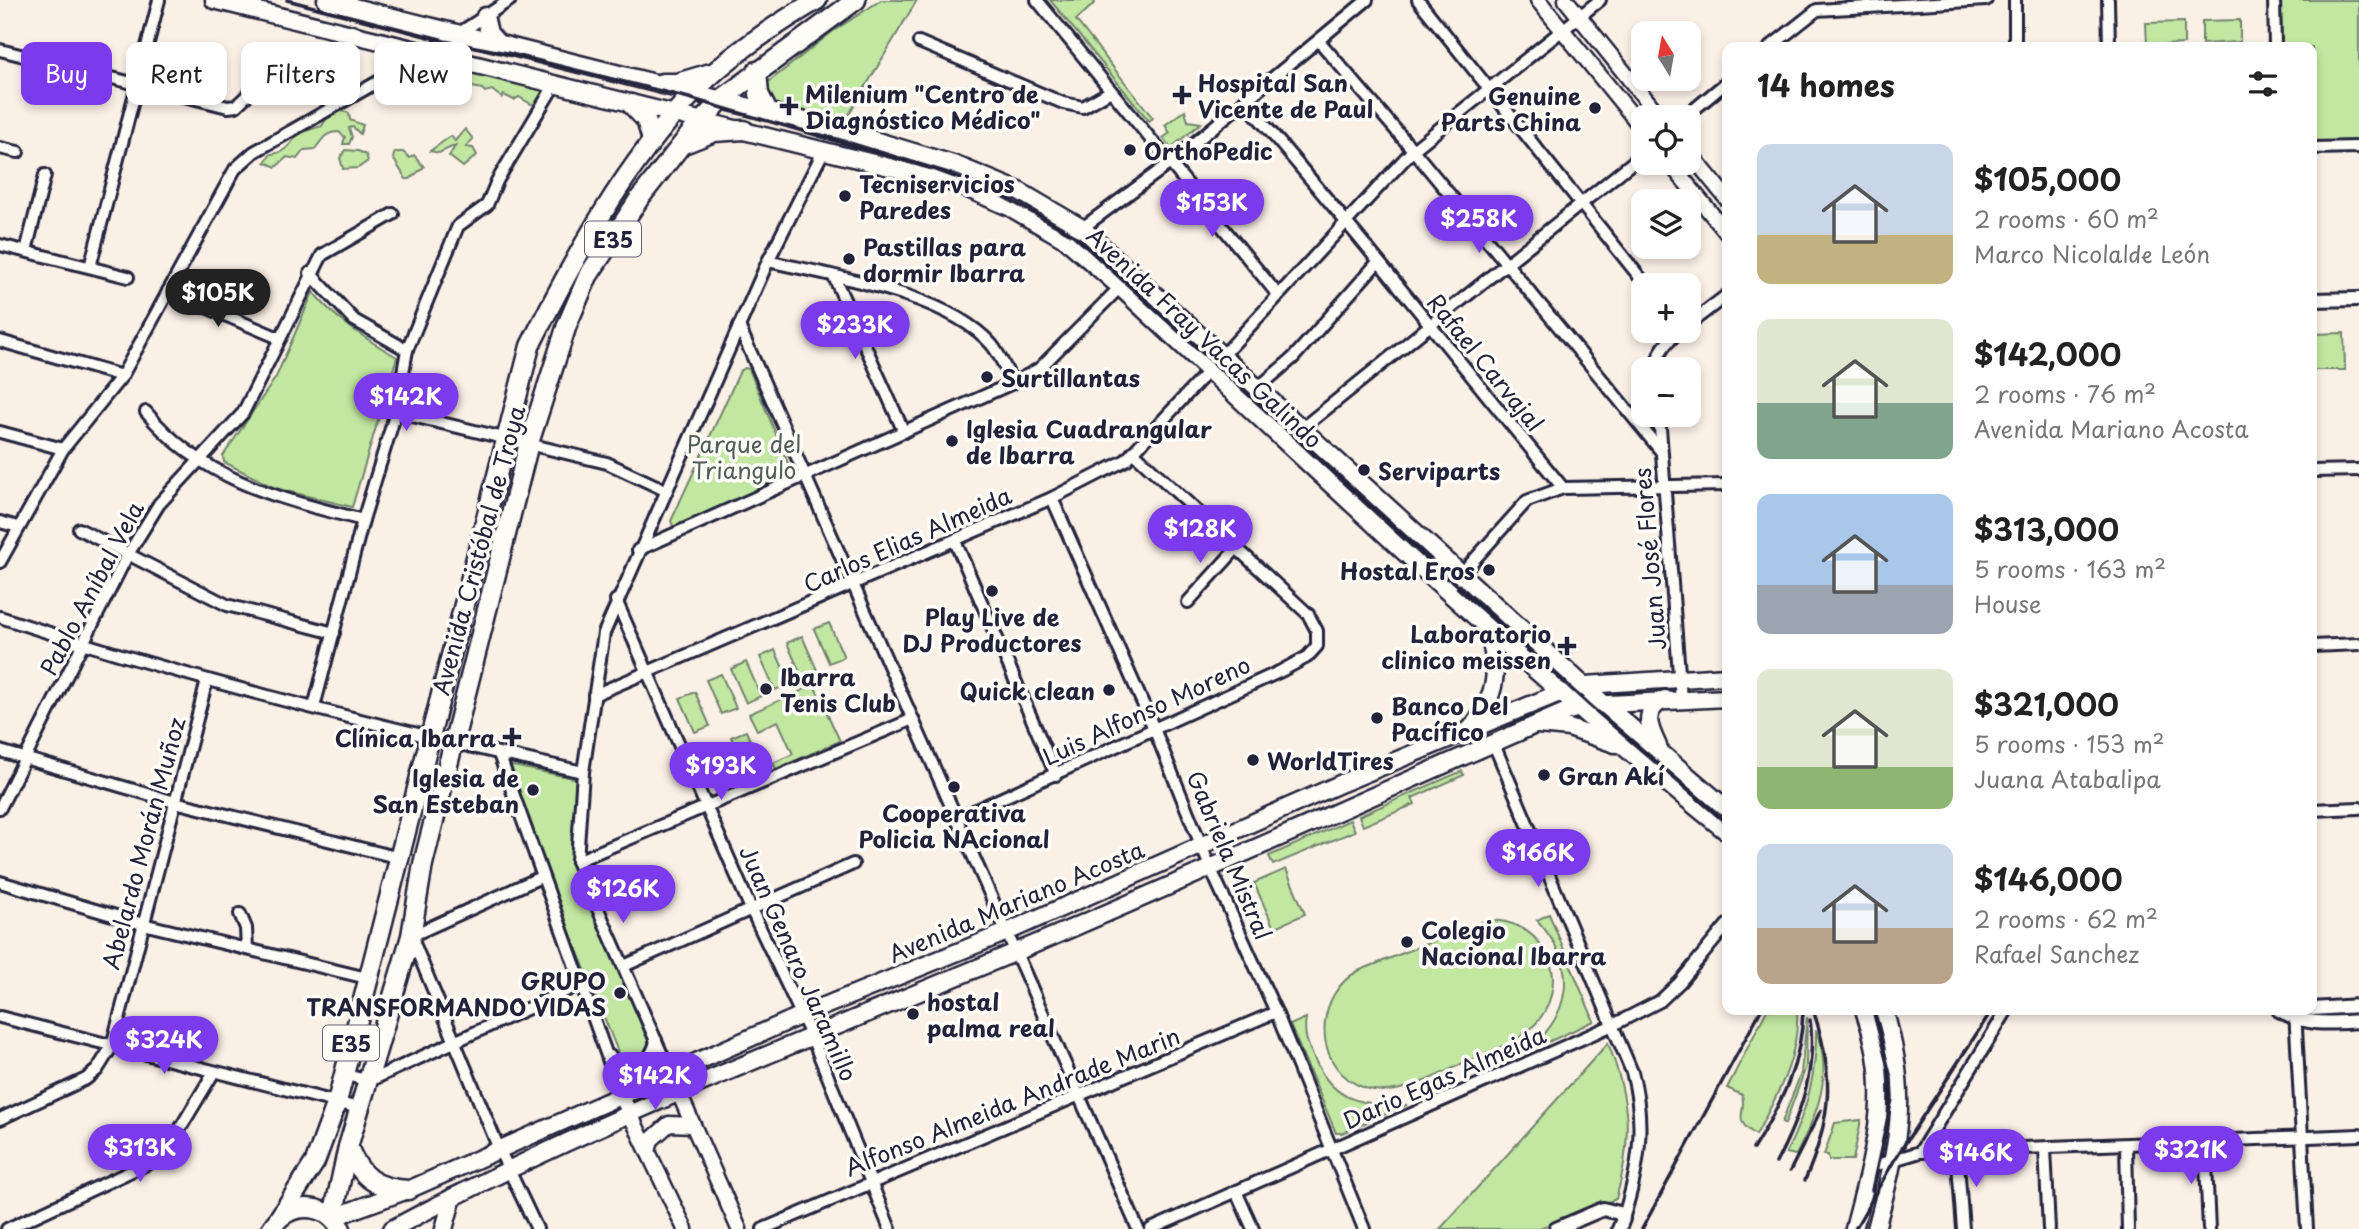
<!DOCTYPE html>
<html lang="en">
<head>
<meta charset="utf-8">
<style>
	:root { --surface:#fff; --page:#f2f2f2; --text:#222; --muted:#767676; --accent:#7c3aed }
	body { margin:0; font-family:"Playpen Sans",sans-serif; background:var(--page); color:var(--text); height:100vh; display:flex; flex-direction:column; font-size:26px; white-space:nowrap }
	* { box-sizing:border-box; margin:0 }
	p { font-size:23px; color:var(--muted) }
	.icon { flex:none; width:38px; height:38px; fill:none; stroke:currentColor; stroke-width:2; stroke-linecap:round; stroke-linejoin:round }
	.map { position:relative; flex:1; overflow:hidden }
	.drawer { position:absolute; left:1722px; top:42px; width:595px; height:973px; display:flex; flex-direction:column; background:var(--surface); border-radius:14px; box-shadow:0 4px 10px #0003 }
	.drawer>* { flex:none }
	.top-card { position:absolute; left:21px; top:42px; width:665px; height:63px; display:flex; gap:14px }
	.needle { width:46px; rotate:349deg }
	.buttons { position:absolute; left:1631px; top:21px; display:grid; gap:14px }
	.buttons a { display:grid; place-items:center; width:70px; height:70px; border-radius:14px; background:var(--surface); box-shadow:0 4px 10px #0003; font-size:35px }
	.price { position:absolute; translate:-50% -60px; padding:0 16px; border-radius:24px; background:var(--accent); color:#fff; font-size:23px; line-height:46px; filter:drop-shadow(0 2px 4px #0008) }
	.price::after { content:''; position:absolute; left:50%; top:42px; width:21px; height:16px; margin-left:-10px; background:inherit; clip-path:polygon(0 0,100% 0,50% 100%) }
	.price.on { background:#222; color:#fff }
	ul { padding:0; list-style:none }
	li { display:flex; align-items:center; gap:21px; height:175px; padding:0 35px }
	li span { display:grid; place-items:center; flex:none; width:196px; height:140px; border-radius:14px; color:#555 }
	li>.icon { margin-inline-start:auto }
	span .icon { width:84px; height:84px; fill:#fffc; stroke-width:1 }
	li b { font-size:30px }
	h2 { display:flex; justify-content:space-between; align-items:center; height:84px; padding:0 35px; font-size:30px }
	.chip { padding:0 24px; border-radius:14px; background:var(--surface); box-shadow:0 4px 10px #0003; font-size:24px; line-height:63px }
	.chip.on { background:var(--accent); color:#fff }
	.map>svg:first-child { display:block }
	.green { fill:#c2e7a1; stroke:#72846e; stroke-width:2 }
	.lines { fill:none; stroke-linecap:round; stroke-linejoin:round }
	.minor-casing { stroke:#22223b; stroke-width:16 }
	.tertiary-casing { stroke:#22223b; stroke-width:18 }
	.secondary-casing { stroke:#22223b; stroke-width:19 }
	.primary-casing { stroke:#22223b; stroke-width:21 }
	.trunk-casing { stroke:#22223b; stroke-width:23 }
	.minor { stroke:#fdfcf7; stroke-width:10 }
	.tertiary { stroke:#fdfcf7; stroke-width:12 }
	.secondary { stroke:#fdfcf7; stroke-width:14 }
	.primary { stroke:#fdfcf7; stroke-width:16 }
	.trunk { stroke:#fdfcf7; stroke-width:18 }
	.rail { stroke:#22223b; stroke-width:3.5 }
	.poi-dot { fill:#22223b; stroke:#fdfcf7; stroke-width:2.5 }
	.labels { text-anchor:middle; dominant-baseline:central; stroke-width:7; stroke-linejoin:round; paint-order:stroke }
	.shield { fill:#fdfcf7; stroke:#646373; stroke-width:2 }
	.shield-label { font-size:21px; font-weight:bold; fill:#22223b }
	.poi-label { font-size:23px; font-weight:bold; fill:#22223b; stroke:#fdfcf7; text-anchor:start }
	.street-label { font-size:23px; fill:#22223b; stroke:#fdfcf7 }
	.park-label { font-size:23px; fill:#525d5a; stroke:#fdfcf7 }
</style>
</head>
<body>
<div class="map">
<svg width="2359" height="1229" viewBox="0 0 2359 1229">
	<rect width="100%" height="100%" fill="#fbf0e6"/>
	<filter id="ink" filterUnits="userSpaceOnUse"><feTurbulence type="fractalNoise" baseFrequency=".0143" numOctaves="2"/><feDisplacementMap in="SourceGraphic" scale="14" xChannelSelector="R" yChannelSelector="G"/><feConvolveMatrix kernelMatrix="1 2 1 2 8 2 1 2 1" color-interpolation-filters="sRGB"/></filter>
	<g filter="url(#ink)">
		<g class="green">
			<path d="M881 0H917L844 123 771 103 766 84 832 32Z"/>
			<path d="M1050 0H1093L1095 3 1076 20 1153 118 1149 121Z"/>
			<path d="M2281 0H2359V141L2312 142V47H2282Z"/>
			<path d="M2240 20V42L2202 44V21Z"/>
			<path d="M2184 22V44L2147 46 2146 23Z"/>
			<path d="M432 63 507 78 548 91 540 103 531 104 519 97 514 100 504 95 502 98 492 90 485 92 482 89 463 85 461 87 450 77 443 82 438 81 437 72 413 82 411 74Z"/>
			<path d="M1185 110 1188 121 1201 123 1171 148 1163 138 1170 133 1165 125Z"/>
			<path d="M342 111 349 113 350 120 363 125 360 134 353 127 349 128 352 137 349 144H343L345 137 339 132C325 132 323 139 315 149L304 150 297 159 287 157 276 167 265 162 271 154C286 153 290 144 299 133L322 126 329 114Z"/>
			<path d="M465 129 473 139 466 147 473 148 477 155 463 167 449 156 456 145 439 153 430 151 451 136 455 141Z"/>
			<path d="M345 150 358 151 366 155 368 161 358 168 343 169 340 158Z"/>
			<path d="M395 152H403L410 158 414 155 424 167 410 179H406L393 158Z"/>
			<path d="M313 292C337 321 364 338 397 357L352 507 275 488 224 462 223 456 276 377Z"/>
			<path d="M2344 333 2345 370H2313V334Z"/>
			<path d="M745 368 749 369 793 475 677 528 673 526 671 521 740 371Z"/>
			<path d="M829 623 844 657 829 663 814 629Z"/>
			<path d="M802 636 817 670 802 677 787 643Z"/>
			<path d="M775 650 790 684 775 690 760 657Z"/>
			<path d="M746 662 761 696 746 703 731 669Z"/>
			<path d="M721 674 736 708 721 714 706 680Z"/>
			<path d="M814 685 840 741 776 769 773 763 793 754 778 721 757 730 749 714Z"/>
			<path d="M695 692 710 726 695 732 680 698Z"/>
			<path d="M746 731 761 765 746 771 731 737Z"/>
			<path d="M720 745 735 778 720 785 705 751Z"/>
			<path d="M508 765 578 779 572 860 647 1038 650 1047 647 1059 626 1064 620 1057 548 877Z"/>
			<path d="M1462 771 1464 775 1412 798 1415 804 1363 826 1359 816Z"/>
			<path d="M1350 820 1355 831 1273 865 1269 856Z"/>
			<path d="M1286 869 1305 914 1274 928 1254 883Z"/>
			<path d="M1549 914 1594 1021 1524 1053C1573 1015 1579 966 1537 920Z"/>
			<path d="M1486 920C1509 919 1532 929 1544 950 1553 965 1555 978 1551 995 1541 1036 1502 1046 1468 1061 1431 1077 1386 1108 1348 1079 1312 1052 1319 992 1358 971Z"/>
			<path d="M1767 1010H1797C1800 1056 1777 1096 1756 1135 1731 1119 1747 1114 1742 1095L1727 1088Z"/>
			<path d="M1807 1017 1806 1067 1785 1124 1782 1122 1801 1073Z"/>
			<path d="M1306 1018C1303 1035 1308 1046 1315 1060 1335 1104 1363 1104 1407 1105L1342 1133H1336L1290 1025Z"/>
			<path d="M1816 1030C1834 1077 1817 1113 1796 1155L1786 1153C1806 1113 1817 1075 1816 1030Z"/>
			<path d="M1608 1043C1630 1100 1633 1139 1616 1199L1537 1229H1440Z"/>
			<path d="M1861 1120 1853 1160H1829L1828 1155H1824L1835 1123Z"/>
		</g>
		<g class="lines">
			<defs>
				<g id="minor">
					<path d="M1037 0 1278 295"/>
					<path d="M1418 0 1646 285"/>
					<path d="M2015 0V47"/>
					<path d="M2108 0 2109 47"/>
					<path d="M2274 0 2275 47"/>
					<path d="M1319 41 1413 150 1661 451"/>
					<path d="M919 42 1063 103 1083 107 1111 91"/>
					<path d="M1770 47 1817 10 1986 0"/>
					<path d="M0 50 228 107 236 106 255 88"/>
					<path d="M1244 101C1354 227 1456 359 1563 488"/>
					<path d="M1685 117 1727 82"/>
					<path d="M0 148 18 152"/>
					<path d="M2312 148 2359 147"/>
					<path d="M1066 240 1170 163 1367 0"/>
					<path d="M0 245 128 277"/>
					<path d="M26 251 45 175"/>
					<path d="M768 261C833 276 948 294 992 345 1001 356 1006 371 1013 383"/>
					<path d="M90 267 159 0"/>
					<path d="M310 273 354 320 407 350"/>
					<path d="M834 277 904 432"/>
					<path d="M168 291 279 338"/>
					<path d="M1689 324 1727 295"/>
					<path d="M739 326 1138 1229"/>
					<path d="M0 341 122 376"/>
					<path d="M1657 369C1656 352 1668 341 1680 331"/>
					<path d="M1259 387 1293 358 1378 262"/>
					<path d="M146 412C203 481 281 499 363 520"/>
					<path d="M396 412 607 463 665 490"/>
					<path d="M1659 415 1681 699"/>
					<path d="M0 432 63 449"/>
					<path d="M1285 442 1643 154"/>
					<path d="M2312 471 2359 470"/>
					<path d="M1052 498 1155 731 1210 867 1276 1012 1364 1229"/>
					<path d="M0 522 18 527"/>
					<path d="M79 529 227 605 334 633"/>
					<path d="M955 541 1056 775"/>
					<path d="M638 550 1013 383 1039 369 1120 287"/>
					<path d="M0 562 63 449 122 376 235 169 254 152 427 54 510 0"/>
					<path d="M1447 590 1527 501 1563 488 1727 485"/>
					<path d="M616 600 751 909 811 1035 890 1229"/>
					<path d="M1188 602 1236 549"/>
					<path d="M0 617C191 680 386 729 583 772"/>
					<path d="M2312 646 2359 644"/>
					<path d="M594 695 1052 498 1126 460 1413 150 1600 0"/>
					<path d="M314 707 363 520 396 412 407 350 458 226 487 205 497 181 555 84"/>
					<path d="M1493 742 1632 1072C1646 1124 1639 1168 1623 1219"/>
					<path d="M0 751 175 802 400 858"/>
					<path d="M499 754 621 1095"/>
					<path d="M0 808 127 556 159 504 243 413 322 255 393 214"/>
					<path d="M2312 810 2359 808"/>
					<path d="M956 819 1281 671 1307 657 1317 646V631L1308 614 1133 452"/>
					<path d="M577 861 913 719"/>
					<path d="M0 882 143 924 367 978"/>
					<path d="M240 914 246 928 247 949"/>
					<path d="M624 966 853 864"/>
					<path d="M2295 1010 2307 1229"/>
					<path d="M0 1017 359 1108"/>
					<path d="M610 1056C626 1080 653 1063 656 1040"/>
					<path d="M343 1074 369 1081 581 984"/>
					<path d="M671 1075 577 861 583 772 604 633 768 261 823 152"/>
					<path d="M0 1119 86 1079 97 1070 112 1046 207 680"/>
					<path d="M2205 1142 2209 1229"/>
					<path d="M2126 1146 2128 1229"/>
					<path d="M2045 1149 2049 1229"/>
					<path d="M1957 1151 1963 1229"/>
					<path d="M1920 1152 2007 1010"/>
					<path d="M1870 1167 1920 1152 2359 1135"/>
					<path d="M1236 1191 1253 1229"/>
					<path d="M7 1229 151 1162 169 1147 214 1072"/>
					<path d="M537 1229 499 1149 411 936 541 877"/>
					<path d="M763 1229 1276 1012"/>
					<path d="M1151 1229 1613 1025 1660 1001 1680 982 1727 925"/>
				</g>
				<g id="tertiary">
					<path d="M2312 300 2359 299"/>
					<path d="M2312 1009 2359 1006"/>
					<path d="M2279 1010C2306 1026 2329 1023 2359 1021"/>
					<path d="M1556 1229 1603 1209 1619 1213 1623 1219 1619 1229"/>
				</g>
				<g id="secondary">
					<path d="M1538 0 1643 129"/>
					<path d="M1566 0 1660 117"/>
					<path d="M1689 152 1727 199"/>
					<path d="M1670 163 1727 233"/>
					<path d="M671 1075 739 1229"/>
					<path d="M621 1095 685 1229"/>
					<path d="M648 1152 651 1140 669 1124 693 1125"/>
				</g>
				<g id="primary">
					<path d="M214 0 954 183 1011 208 1066 240 1120 287C1319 473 1515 662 1727 832"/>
					<path d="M326 0 841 130 956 165 1019 191 1082 228 1605 705 1727 809"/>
					<path d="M485 16 489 33 496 41"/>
					<path d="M1538 725 1569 728 1615 744"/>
					<path d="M1471 728C1498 695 1500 669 1487 629"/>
					<path d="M1658 746C1649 727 1641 711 1665 699"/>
					<path d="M334 1217 408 1190 802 1015 1007 932 1342 783 1552 696 1585 685 1727 676"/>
					<path d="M392 1229C593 1121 806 1040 1016 952 1200 874 1382 791 1565 712L1589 705 1727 698"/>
					<path d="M444 1229 453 1197"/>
					<path d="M1854 1229C1874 1151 1894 1090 1864 1010"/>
					<path d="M1876 1229C1898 1145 1911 1096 1884 1010"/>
				</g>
				<g id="trunk">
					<path d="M757 71 759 94 767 110"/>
					<path d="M662 83H677L711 73"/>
					<path d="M631 104 646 120 652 140"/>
					<path d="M686 143 714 132 744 130"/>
					<path d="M348 1147C361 1177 373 1188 408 1190"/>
					<path d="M333 1216 348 1147 411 936 423 864 529 443 567 325 588 276 639 199 690 134 723 98 856 0"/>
					<path d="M279 1218 315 1162 337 1102 530 346C575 256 624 166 694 92 727 57 775 25 817 0"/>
					<path d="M271 1229C288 1201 325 1201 341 1229"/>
				</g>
			</defs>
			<use href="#minor" class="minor-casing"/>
			<use href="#tertiary" class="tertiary-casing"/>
			<use href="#secondary" class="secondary-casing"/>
			<use href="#primary" class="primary-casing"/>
			<use href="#trunk" class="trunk-casing"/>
			<use href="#minor" class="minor"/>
			<use href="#tertiary" class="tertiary"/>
			<use href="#secondary" class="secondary"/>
			<use href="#primary" class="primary"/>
			<use href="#trunk" class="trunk"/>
			<g class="rail">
				<path d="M287 0 444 41 507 53 689 98 939 171 993 191 1073 235 1589 705 1727 824"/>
				<path d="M1753 1149C1781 1104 1802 1064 1803 1010"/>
				<path d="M1776 1163C1799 1118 1817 1072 1810 1020"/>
				<path d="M1790 1171 1821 1110"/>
				<path d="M1805 1180C1832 1118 1835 1074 1813 1010"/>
				<path d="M1872 1190 1892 1099 1891 1078 1873 1010"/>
				<path d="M1642 1229 1761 1010"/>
				<path d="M1855 1229 1895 1159 1992 1010"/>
			</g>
		</g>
	</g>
	<g class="poi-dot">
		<path d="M1178.5 84.5h7v7h7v7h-7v7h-7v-7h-7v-7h7z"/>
		<path d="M785.5 95.5h7v7h7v7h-7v7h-7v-7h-7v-7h7z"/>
		<circle cx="1595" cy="108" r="7"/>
		<circle cx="1130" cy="150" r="7"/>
		<circle cx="845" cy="196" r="7"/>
		<circle cx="849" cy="259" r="7"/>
		<circle cx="987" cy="377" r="7"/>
		<circle cx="952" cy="441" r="7"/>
		<circle cx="1364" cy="470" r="7"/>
		<circle cx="1489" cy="570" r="7"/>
		<circle cx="992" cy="591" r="7"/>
		<path d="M1563.5 635.5h7v7h7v7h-7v7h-7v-7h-7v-7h7z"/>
		<circle cx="766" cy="689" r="7"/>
		<circle cx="1109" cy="690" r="7"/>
		<circle cx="1377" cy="718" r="7"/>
		<path d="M508.5 726.5h7v7h7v7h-7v7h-7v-7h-7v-7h7z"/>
		<circle cx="1253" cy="760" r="7"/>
		<circle cx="1544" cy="775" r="7"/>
		<circle cx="954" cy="787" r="7"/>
		<circle cx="533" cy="790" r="7"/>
		<circle cx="1407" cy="942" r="7"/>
		<circle cx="620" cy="993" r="7"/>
		<circle cx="913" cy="1014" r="7"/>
	</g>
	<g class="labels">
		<g class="shield">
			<rect x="585" y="221.5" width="56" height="35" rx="5"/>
			<rect x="323" y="1025.5" width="56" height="35" rx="5"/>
		</g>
		<g class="shield-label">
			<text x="613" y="239">E35</text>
			<text x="351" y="1043">E35</text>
		</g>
		<g class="poi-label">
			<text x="1198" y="82">Hospital San<tspan x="1198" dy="26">Vicente de Paul</tspan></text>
			<text x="805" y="93">Milenium "Centro de<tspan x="805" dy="26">Diagnóstico Médico"</tspan></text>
			<text x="1581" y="95" text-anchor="end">Genuine<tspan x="1581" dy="26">Parts China</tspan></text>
			<text x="1144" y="150">OrthoPedic</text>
			<text x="859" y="183">Tecniservicios<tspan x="859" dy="26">Paredes</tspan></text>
			<text x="863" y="246">Pastillas para<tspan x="863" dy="26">dormir Ibarra</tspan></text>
			<text x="1001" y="377">Surtillantas</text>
			<text x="966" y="428">Iglesia Cuadrangular<tspan x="966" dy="26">de Ibarra</tspan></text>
			<text x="1378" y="470">Serviparts</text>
			<text x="1475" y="570" text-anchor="end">Hostal Eros</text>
			<text x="992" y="616" text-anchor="middle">Play Live de<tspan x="992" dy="26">DJ Productores</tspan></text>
			<text x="1551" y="633" text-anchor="end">Laboratorio<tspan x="1551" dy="26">clinico meissen</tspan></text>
			<text x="780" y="676">Ibarra<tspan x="780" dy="26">Tenis Club</tspan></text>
			<text x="1095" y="690" text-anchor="end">Quick clean</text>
			<text x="1391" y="705">Banco Del<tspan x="1391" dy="26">Pacífico</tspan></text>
			<text x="496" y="737" text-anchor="end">Clínica Ibarra</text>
			<text x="1267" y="760">WorldTires</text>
			<text x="1558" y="775">Gran Akí</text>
			<text x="519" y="777" text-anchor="end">Iglesia de<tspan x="519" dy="26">San Esteban</tspan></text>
			<text x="954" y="812" text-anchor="middle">Cooperativa<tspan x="954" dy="26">Policia NAcional</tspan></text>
			<text x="1421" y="929">Colegio<tspan x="1421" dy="26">Nacional Ibarra</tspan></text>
			<text x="606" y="980" text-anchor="end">GRUPO<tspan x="606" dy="26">TRANSFORMANDO VIDAS</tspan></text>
			<text x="927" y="1001">hostal<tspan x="927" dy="26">palma real</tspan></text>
		</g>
		<g class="street-label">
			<text transform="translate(1205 337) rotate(43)">Avenida Fray Vacas Galindo</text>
			<text transform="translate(1486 362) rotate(51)">Rafael Carvajal</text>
			<text transform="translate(907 539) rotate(-24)">Carlos Elias Almeida</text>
			<text transform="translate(478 550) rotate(-75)">Avenida Cristóbal de Troya</text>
			<text transform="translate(1649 559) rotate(-95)">Juan José Flores</text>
			<text transform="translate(91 588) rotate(-62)">Pablo Aníbal Vela</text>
			<text transform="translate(1146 710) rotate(-25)">Luis Alfonso Moreno</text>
			<text transform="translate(143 843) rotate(-75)">Abelardo Morán Muñoz</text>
			<text transform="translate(1230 855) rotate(67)">Gabriela Mistral</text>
			<text transform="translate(1016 901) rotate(-23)">Avenida Mariano Acosta</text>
			<text transform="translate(799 963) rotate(66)">Juan Genaro Jaramillo</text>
			<text transform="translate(1444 1077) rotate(-24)">Dario Egas Almeida</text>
			<text transform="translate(1012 1101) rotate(-22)">Alfonso Almeida Andrade Marin</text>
		</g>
		<g class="park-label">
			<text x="744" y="443">Parque del<tspan x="744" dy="26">Triangulo</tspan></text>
		</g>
	</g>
</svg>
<div class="buttons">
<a><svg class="needle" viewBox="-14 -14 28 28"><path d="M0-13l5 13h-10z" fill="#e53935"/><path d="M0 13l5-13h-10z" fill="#767676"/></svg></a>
<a><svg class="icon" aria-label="locate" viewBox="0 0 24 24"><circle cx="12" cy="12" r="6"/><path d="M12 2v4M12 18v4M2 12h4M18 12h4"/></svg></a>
<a><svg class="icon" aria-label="layers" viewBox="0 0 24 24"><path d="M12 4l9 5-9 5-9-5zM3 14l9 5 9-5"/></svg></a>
<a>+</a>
<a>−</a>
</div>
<b class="price" style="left:1212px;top:239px">$153K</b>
<b class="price" style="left:1479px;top:255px">$258K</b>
<b class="price on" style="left:218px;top:329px">$105K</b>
<b class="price" style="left:855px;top:361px">$233K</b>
<b class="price" style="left:406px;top:433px">$142K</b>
<b class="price" style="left:1200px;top:565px">$128K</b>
<b class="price" style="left:721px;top:802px">$193K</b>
<b class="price" style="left:1538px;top:889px">$166K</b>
<b class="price" style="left:623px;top:925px">$126K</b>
<b class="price" style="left:164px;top:1076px">$324K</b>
<b class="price" style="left:655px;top:1112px">$142K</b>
<b class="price" style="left:140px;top:1184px">$313K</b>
<b class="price" style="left:2191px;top:1186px">$321K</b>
<b class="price" style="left:1976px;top:1189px">$146K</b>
<div class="top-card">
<a class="chip on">Buy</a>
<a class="chip">Rent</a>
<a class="chip">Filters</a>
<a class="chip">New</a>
</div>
<section class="drawer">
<h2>14 homes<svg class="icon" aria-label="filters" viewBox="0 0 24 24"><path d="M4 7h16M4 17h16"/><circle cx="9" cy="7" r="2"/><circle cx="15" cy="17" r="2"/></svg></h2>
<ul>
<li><span style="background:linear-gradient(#c9d6e8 65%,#c2b280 0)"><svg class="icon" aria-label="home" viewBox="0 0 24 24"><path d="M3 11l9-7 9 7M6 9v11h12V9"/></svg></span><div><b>$105,000</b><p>2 rooms · 60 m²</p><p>Marco Nicolalde León</p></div></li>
<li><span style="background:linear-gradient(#dfe7d0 60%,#7fa58c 0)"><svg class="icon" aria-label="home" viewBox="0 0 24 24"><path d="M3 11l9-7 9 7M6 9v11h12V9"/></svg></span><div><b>$142,000</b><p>2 rooms · 76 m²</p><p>Avenida Mariano Acosta</p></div></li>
<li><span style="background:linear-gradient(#a9c7e8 65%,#9aa5b1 0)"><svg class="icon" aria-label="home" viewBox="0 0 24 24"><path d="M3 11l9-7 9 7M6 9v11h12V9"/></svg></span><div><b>$313,000</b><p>5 rooms · 163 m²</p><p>House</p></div></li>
<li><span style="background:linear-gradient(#dfe7d0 70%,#8fb573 0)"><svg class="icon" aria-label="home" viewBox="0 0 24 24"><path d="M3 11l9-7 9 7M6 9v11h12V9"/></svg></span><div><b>$321,000</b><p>5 rooms · 153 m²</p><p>Juana Atabalipa</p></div></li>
<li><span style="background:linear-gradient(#c9d6e8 60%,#b9a48a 0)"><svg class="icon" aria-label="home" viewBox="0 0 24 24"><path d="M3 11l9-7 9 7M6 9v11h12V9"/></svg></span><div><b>$146,000</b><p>2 rooms · 62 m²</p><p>Rafael Sanchez</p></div></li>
</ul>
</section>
</div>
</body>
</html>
